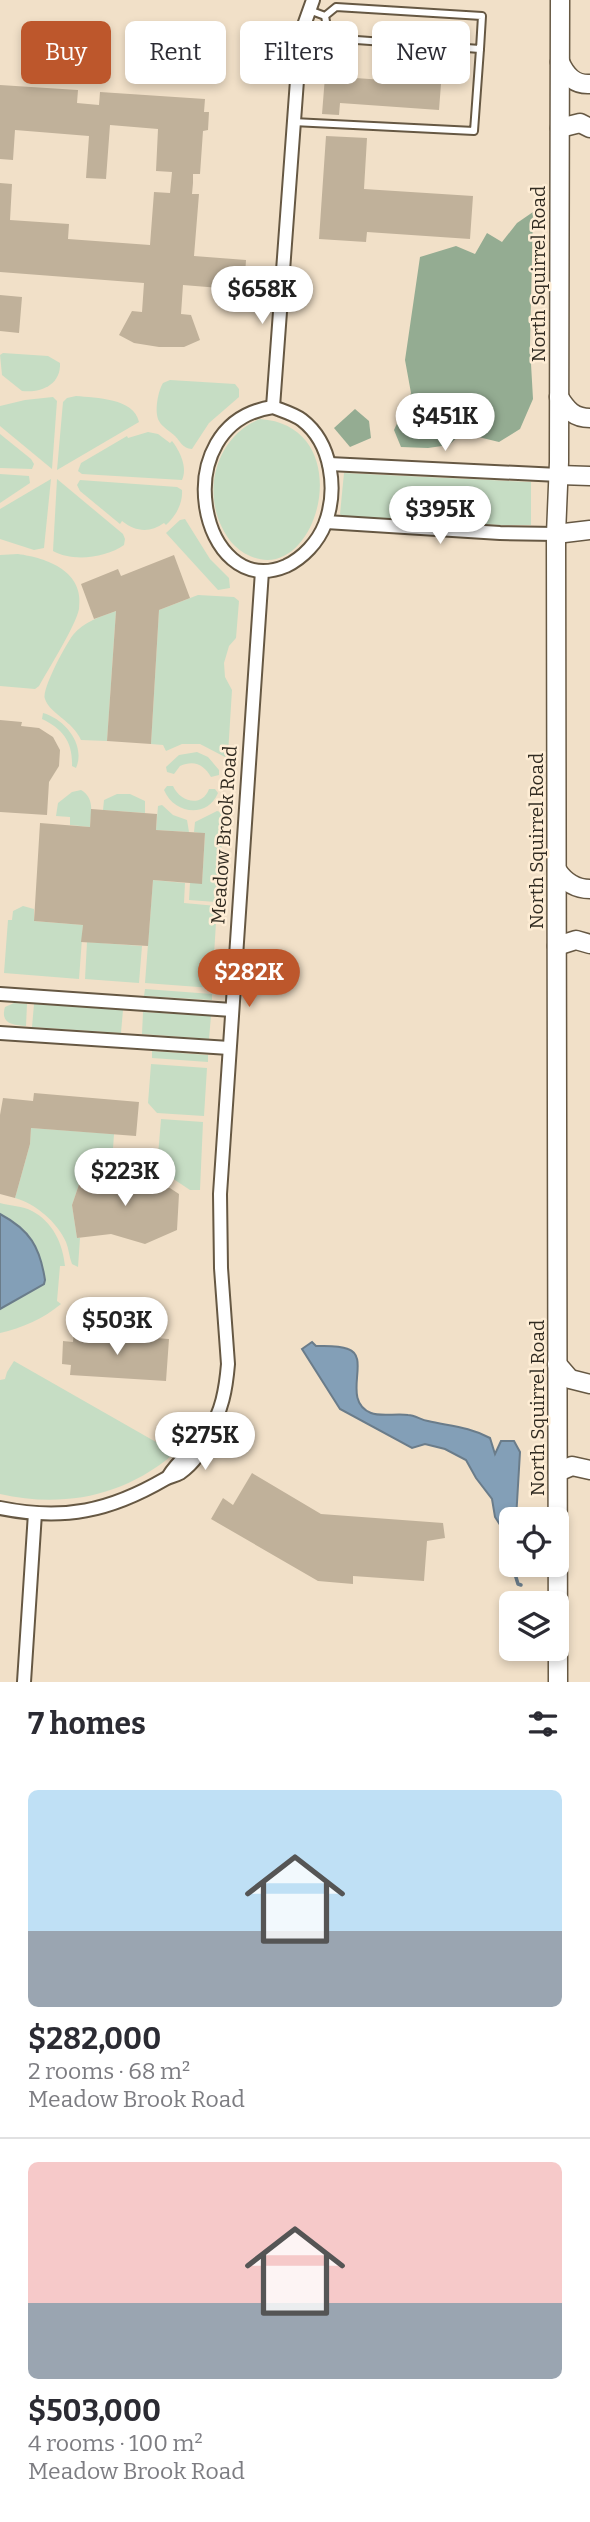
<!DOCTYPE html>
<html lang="en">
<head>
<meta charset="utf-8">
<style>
	:root { --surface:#fff; --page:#f7f7f7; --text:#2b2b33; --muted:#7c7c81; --line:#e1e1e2; --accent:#bd572c }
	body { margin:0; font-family:Bitter,serif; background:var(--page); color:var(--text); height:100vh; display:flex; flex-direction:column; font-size:26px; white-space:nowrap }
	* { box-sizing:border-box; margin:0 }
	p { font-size:23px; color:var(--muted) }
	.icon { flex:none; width:38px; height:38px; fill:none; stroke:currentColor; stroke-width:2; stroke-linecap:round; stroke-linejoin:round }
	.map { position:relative; height:1682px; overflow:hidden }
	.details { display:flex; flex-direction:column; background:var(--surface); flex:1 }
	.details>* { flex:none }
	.top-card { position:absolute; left:21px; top:21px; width:550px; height:63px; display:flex; gap:14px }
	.buttons { position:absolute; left:499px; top:1507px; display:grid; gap:14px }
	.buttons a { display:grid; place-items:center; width:70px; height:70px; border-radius:10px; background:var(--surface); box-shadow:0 4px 10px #0003; font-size:35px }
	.price { position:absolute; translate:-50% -60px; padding:0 16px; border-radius:24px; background:#fff; color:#222; font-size:23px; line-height:46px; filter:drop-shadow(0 2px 4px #0008) }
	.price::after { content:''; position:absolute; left:50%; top:42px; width:21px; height:16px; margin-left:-10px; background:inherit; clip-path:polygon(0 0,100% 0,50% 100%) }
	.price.current { background:var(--accent); color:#fff }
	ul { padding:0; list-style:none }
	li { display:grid; align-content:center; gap:14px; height:371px; padding:0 28px }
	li+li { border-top:2px solid var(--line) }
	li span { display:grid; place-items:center; height:217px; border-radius:10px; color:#555 }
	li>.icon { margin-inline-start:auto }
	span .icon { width:126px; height:126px; fill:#fffc; stroke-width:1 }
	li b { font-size:30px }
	h2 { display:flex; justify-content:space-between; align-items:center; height:84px; padding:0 28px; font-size:30px }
	.tag { padding:0 24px; border-radius:10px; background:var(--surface); box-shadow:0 4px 10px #0003; font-size:24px; line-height:63px }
	.tag.current { background:var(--accent); color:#fff }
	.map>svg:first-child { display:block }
	.green { fill:#c6ddc4 }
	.forest { fill:#94ac92 }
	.water { fill:#839fb7; stroke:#6a7c8a; stroke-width:2 }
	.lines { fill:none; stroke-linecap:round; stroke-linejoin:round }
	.stream { stroke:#6a7c8a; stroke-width:3.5 }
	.building { fill:#c0b19a }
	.service-casing { stroke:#665843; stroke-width:10 }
	.minor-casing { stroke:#665843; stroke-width:16 }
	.secondary-casing { stroke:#665843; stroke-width:21 }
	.service { stroke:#fff; stroke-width:6 }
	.minor { stroke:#fff; stroke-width:12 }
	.secondary { stroke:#fff; stroke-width:18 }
	.labels { text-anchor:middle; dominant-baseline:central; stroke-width:5; stroke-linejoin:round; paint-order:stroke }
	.street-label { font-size:19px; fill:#312b21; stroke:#feedd5 }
</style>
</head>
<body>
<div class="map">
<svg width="590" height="1682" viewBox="0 0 590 1682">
	<rect width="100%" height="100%" fill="#f1e0c8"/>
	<g class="green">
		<path d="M3 353 48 356 60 363C61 385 41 393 22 391L2 375 0 355Z"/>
		<path d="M170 380 235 384 239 389V397L209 423 192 449C182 448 181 442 175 436 170 431 162 427 159 421 154 412 158 391 163 383Z"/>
		<path d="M76 396C96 398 134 398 139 422L57 470 63 402 67 398Z"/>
		<path d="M53 397 57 401 52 469 0 426V406L25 400Z"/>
		<path d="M260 419C361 426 318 587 250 556 234 549 226 537 219 521 204 482 220 435 260 419Z"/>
		<path d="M148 432 158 434 170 443 172 441C180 451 188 468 182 480L82 474 78 471 81 463 127 436 128 438Z"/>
		<path d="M0 434 31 459 34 464 32 469 0 468Z"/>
		<path d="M344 473 531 482V525H500L342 516 340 514Z"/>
		<path d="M0 474 29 476 30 483 0 503Z"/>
		<path d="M51 479 44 548 34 550 0 539V509Z"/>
		<path d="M57 479 123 534 125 539 124 545C106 558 72 562 53 551Z"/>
		<path d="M80 480 177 487 182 490C183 503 176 516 166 525L164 523C150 533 136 532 122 521L120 524 80 491 77 485Z"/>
		<path d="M185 519 210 559 229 578 230 588 218 590 166 533 180 520Z"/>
		<path d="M18 554C47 558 85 571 79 609 76 625 48 670 39 686L35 689 0 686V555Z"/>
		<path d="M198 595 234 597 239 601 236 638 229 646 224 663 225 677 232 690 228 754 225 757 200 744H182L166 751 163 745 151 744 159 610Z"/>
		<path d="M116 611 107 741 81 740C73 721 50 714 45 699 41 690 66 644 73 635 83 622 102 616 116 611Z"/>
		<path d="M43 713C65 719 86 745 76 768L72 766C73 742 63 729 42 719Z"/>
		<path d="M197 752 208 757 219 770V775L211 777C205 766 195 759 180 766L174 774 167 772 166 767 179 755Z"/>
		<path d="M167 786H173C180 802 202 808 209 789H215L218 793C207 819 174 814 164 790Z"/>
		<path d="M81 790C95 798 91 813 90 827L70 825V817L56 816 58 803 72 792Z"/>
		<path d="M117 794H130L145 801V813L103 810 104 800Z"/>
		<path d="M162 805 173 815 187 820 189 832 156 830 158 806Z"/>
		<path d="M217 811 224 813 218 900 216 902 189 900 190 883H202L205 834 194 832 195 822Z"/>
		<path d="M153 880 185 883 184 903 217 906 212 988 145 983Z"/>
		<path d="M23 906 34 909V921L83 925 79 979 4 973 8 920H12L13 911Z"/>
		<path d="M87 942 142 946 139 983 85 979Z"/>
		<path d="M145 989 212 994V1000L144 996Z"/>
		<path d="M14 1003 27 1004 26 1026C13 1025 0 1024 5 1007Z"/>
		<path d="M34 1004 123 1010 121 1033 32 1027Z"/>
		<path d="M143 1012 211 1016 209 1039 142 1034Z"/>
		<path d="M152 1051 208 1055V1062L152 1058Z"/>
		<path d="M151 1064 207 1068 204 1116 157 1113 148 1103Z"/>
		<path d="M161 1119 203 1122 200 1190H190L157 1168Z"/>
		<path d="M31 1128 114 1134 111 1178 84 1170 72 1205 77 1238H80L78 1267 72 1264C69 1257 69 1249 66 1242 57 1222 36 1204 15 1198L30 1144Z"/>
		<path d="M0 1203C10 1206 23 1206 32 1211 53 1222 63 1244 65 1266H60L57 1301 61 1304C43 1319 22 1328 0 1333V1309L44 1284 45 1280C38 1244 33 1232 0 1214Z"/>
		<path d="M14 1361 170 1450 168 1454 171 1456C122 1497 61 1508 0 1494V1380L5 1379 7 1372Z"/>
	</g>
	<g class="forest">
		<path d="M533 212 530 346 533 399 520 429 499 442 462 433 449 445 428 448 401 447 394 430 411 393 405 360 420 257 456 246 475 254 487 233 502 242 517 223Z"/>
		<path d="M355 409 369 421 371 438 350 447 334 428Z"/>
	</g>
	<g class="water">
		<path d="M0 1214C30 1230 40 1247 45 1280L44 1284 0 1309Z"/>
		<path d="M312 1342 316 1346C326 1346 338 1345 348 1349 372 1357 340 1400 371 1413 381 1417 397 1413 408 1415 415 1415 421 1420 428 1421 450 1426 470 1427 490 1438L495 1454 501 1441H514L520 1452 516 1519H511V1540L506 1539 504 1531 495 1517 492 1499 476 1478 466 1460 445 1449 425 1444 412 1448 340 1409 302 1349Z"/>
	</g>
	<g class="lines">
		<path class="stream" d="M519 1564 515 1574 518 1584 521 1585"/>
	</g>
	<g class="building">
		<path d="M326 64 342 65 341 77 441 84 439 110 340 103 339 115 322 114Z"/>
		<path d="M0 85 78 90 77 103 99 105 100 92 205 99 204 112H209L208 130 203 131 200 174H193V183L192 194H199L194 256 246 260 244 290 183 285 181 314 191 315 200 340 184 347H159L134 343 119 335 132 311 142 312 144 283 0 272V183L12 184 10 220 69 224 68 239 150 245 154 192 170 193 172 172 156 171 158 129 110 125 106 179 86 178 89 136 15 130 13 160 0 159Z"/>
		<path d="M326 136 367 138 364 189 473 196 470 239 367 232 366 242 319 239Z"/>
		<path d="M0 295 22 297 19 333 0 331Z"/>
		<path d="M174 555 190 598 159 610 151 744 107 741 116 611 94 619 81 584 118 569 121 576Z"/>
		<path d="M0 720 22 722 21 726 39 728 53 737 60 750 59 766 49 782 47 815 0 812Z"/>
		<path d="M91 809 157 814 156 830 205 833 202 884 153 880 148 946 81 942 83 925 34 921 40 823 90 827Z"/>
		<path d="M34 1093 139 1102 136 1136 31 1128 30 1144 15 1198 0 1194V1115L3 1098 33 1101Z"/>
		<path d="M84 1170 114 1180 150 1175 179 1194 177 1230 145 1244 111 1234 77 1238 72 1205Z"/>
		<path d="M74 1332 169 1339 166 1381 70 1375 71 1365 62 1364 63 1341 73 1342Z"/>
		<path d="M252 1473 321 1514 443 1523 445 1538 427 1541 424 1581 353 1576V1584L318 1581 211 1519 223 1498 233 1505Z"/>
	</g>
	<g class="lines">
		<defs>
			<g id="service">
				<path d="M309 10 325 16 329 38 480 49 482 16 336 7 325 16"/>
				<path d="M293 122 474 131 480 49"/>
			</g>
			<g id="minor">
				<path d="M273 407C283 411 294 414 302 420 332 443 338 490 325 524 318 542 303 558 286 566 200 603 163 423 273 407Z"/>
				<path d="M273 407 299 53 303 28 313 0"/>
				<path d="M329 464 559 475"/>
				<path d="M326 522 500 533 556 534"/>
				<path d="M0 994 232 1010"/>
				<path d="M0 1033 229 1048"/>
				<path d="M168 1477C178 1460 196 1448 208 1432 222 1413 226 1388 228 1364L221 1268 220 1194 262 571"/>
				<path d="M0 1508C64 1521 110 1511 165 1479 170 1476 175 1476 180 1473 194 1463 203 1450 207 1434"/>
				<path d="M24 1682 35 1513"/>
			</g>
			<g id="secondary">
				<path d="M560 62C566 76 575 85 590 84"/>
				<path d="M560 128 580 123 590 128"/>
				<path d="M559 397C567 410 574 418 590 418"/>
				<path d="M559 475 590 476"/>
				<path d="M556 534 590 530"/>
				<path d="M557 870C565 882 575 889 590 889"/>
				<path d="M557 946 576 940 590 944"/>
				<path d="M557 1364 570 1379 590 1384"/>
				<path d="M558 1472 572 1466 590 1470"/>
				<path d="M558 1682 556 534 559 462 560 0"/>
			</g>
		</defs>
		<use href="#service" class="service-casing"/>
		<use href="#minor" class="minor-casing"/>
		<use href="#secondary" class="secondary-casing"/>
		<use href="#service" class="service"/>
		<use href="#minor" class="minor"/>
		<use href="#secondary" class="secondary"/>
	</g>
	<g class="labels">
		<g class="street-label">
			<text transform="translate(538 274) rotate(-90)">North Squirrel Road</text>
			<text transform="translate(224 835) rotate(-86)">Meadow Brook Road</text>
			<text transform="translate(536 841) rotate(-90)">North Squirrel Road</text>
			<text transform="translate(537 1408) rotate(-90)">North Squirrel Road</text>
		</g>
	</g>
</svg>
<div class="buttons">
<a><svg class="icon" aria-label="locate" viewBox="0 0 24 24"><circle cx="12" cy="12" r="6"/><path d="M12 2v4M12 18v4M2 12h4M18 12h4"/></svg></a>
<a><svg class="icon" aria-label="layers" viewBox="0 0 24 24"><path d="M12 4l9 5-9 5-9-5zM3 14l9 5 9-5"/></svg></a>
</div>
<b class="price" style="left:262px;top:326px">$658K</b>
<b class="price" style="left:445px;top:453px">$451K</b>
<b class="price" style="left:440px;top:546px">$395K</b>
<b class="price current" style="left:249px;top:1009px">$282K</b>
<b class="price" style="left:125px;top:1208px">$223K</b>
<b class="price" style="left:117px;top:1357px">$503K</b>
<b class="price" style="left:205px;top:1472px">$275K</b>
<div class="top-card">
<a class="tag current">Buy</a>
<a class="tag">Rent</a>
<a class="tag">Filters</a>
<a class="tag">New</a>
</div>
</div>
<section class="details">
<h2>7 homes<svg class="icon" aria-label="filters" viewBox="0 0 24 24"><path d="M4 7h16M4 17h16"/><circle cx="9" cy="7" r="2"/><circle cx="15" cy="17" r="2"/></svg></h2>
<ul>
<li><span style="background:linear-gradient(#bfe0f5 65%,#9aa5b1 0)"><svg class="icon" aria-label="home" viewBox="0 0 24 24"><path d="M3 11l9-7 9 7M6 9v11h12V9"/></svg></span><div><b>$282,000</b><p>2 rooms · 68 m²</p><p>Meadow Brook Road</p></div></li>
<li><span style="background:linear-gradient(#f6c9c9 65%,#9aa5b1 0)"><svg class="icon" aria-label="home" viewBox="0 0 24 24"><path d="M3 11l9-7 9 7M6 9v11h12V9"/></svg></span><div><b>$503,000</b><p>4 rooms · 100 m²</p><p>Meadow Brook Road</p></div></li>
</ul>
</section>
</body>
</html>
